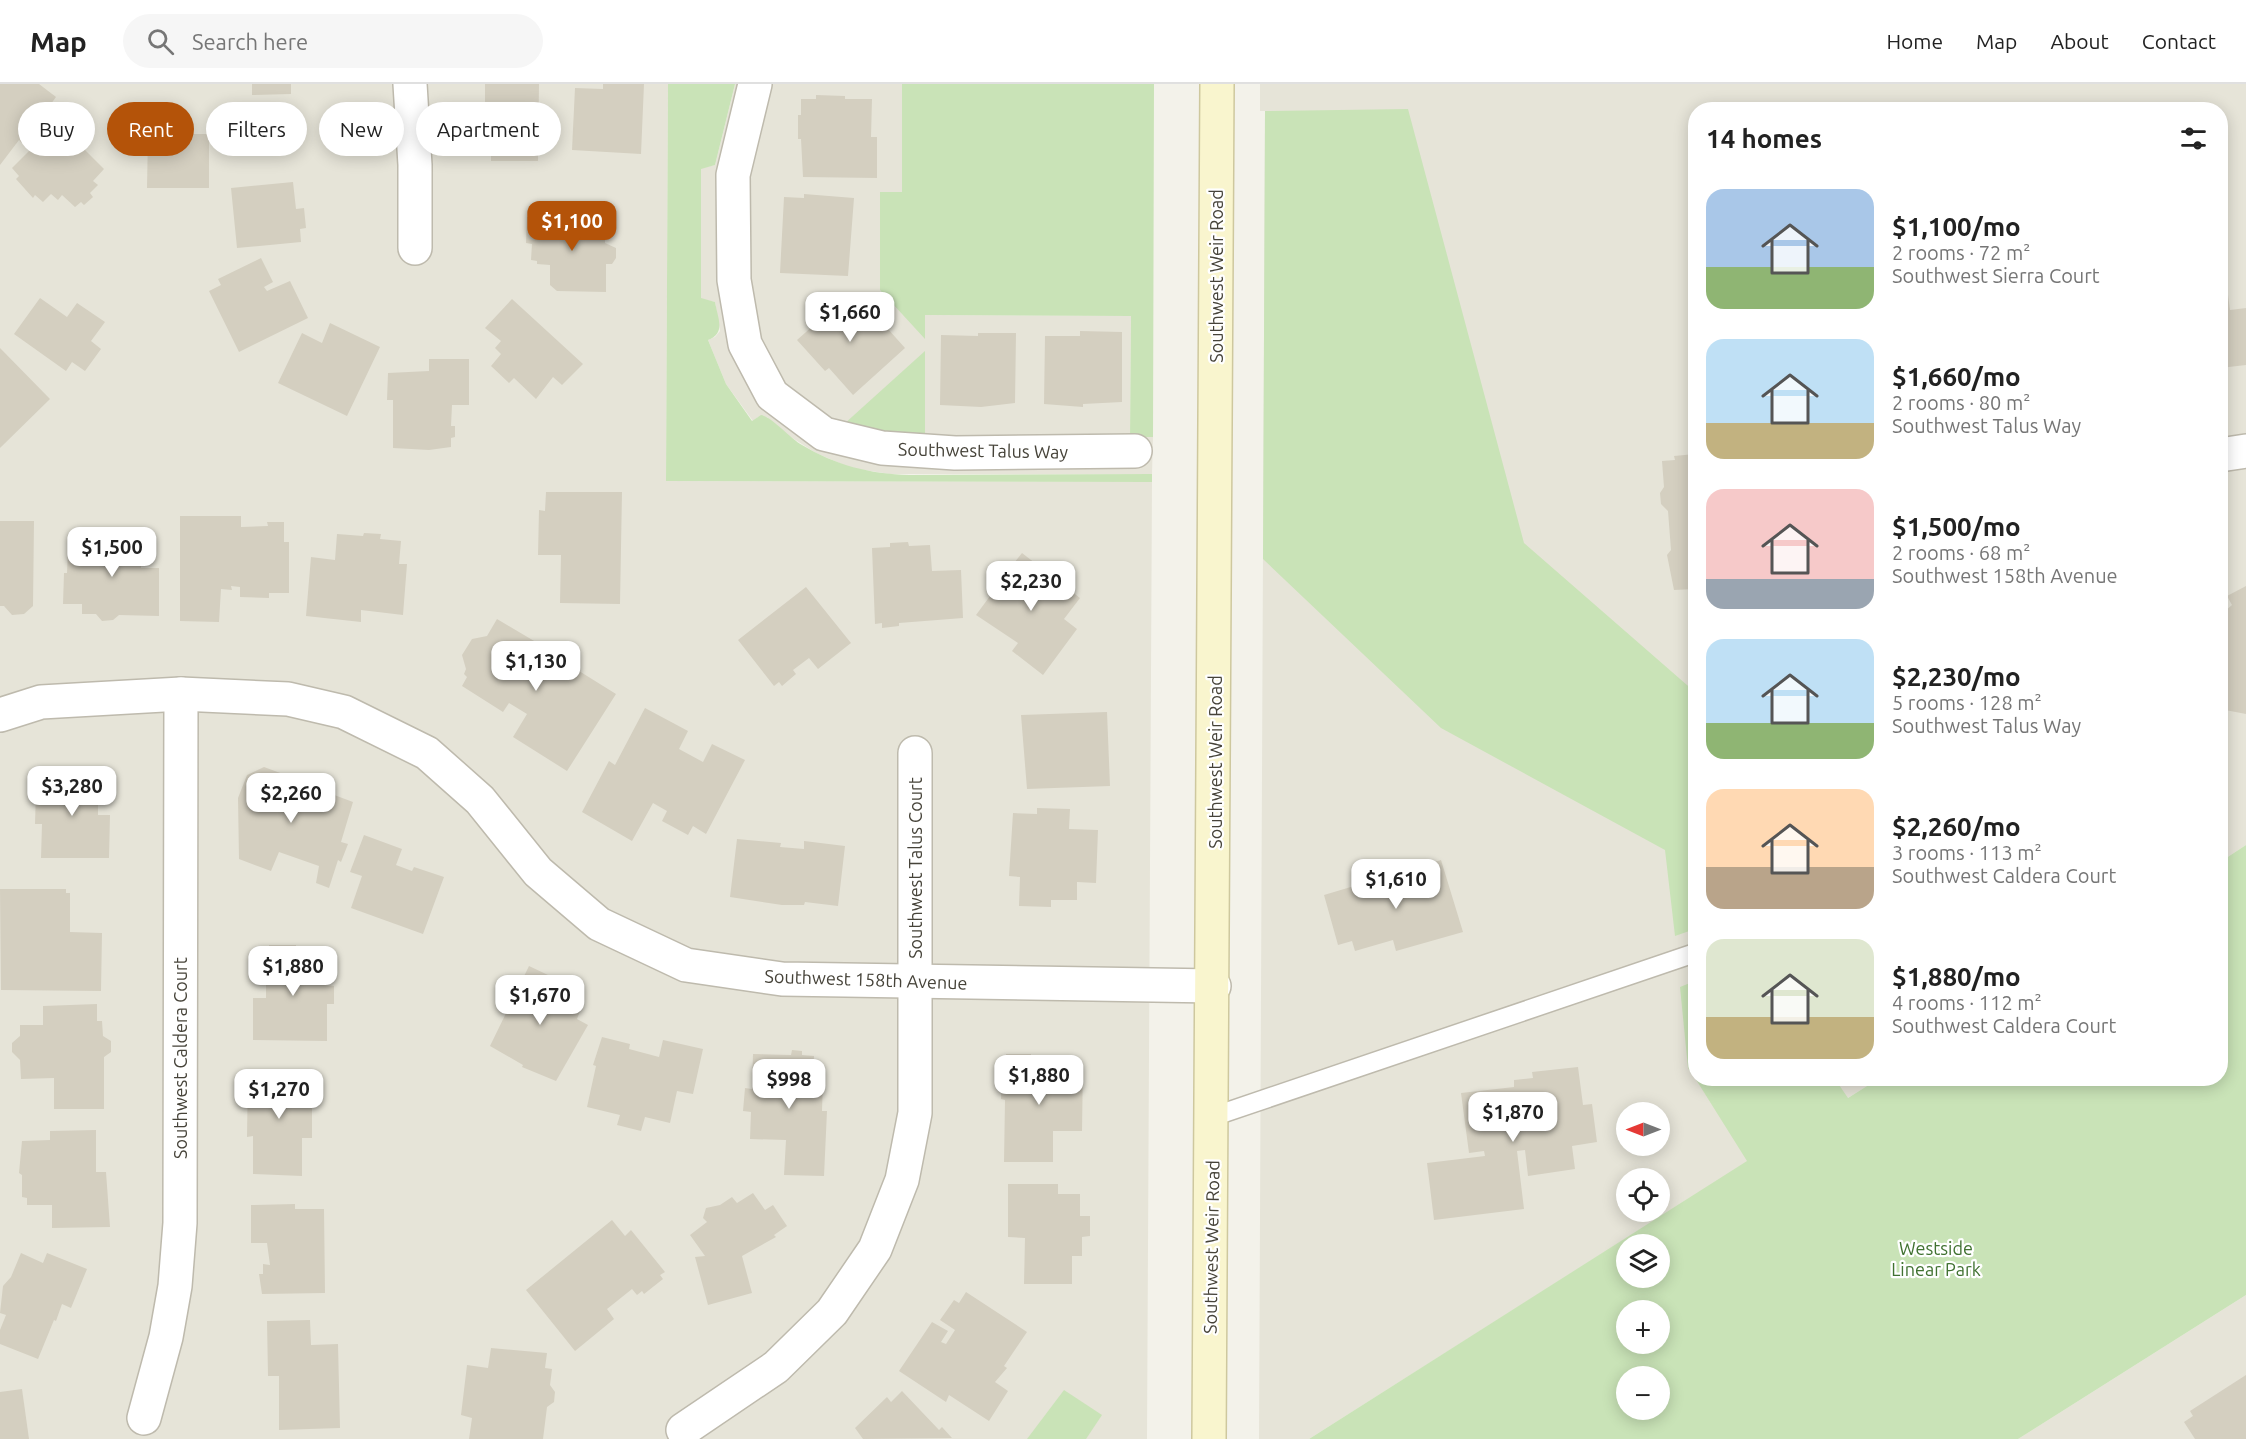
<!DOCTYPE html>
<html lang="en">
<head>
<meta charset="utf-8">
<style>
	:root { --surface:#fff; --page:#f6f6f6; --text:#222; --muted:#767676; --line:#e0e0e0; --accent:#b45309 }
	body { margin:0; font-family:Ubuntu,sans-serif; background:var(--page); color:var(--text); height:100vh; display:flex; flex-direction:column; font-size:22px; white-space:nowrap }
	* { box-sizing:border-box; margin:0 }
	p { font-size:20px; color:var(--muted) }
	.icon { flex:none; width:33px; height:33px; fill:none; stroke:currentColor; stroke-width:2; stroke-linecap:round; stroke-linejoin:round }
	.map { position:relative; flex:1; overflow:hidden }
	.drawer { position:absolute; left:1688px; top:18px; width:540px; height:984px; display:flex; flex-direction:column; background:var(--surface); border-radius:24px; box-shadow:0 3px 15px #0003 }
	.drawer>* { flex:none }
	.banner { position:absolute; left:18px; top:18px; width:570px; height:54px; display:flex; gap:12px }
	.needle { width:39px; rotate:270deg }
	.controls { position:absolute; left:1616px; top:1018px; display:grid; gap:12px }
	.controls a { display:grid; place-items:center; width:54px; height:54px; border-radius:50%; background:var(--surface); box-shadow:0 3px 15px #0003; font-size:30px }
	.price { position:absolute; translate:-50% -51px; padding:0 14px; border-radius:12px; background:#fff; color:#222; font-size:20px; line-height:39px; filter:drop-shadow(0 2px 3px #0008) }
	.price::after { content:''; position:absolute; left:50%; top:36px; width:18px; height:14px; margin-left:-9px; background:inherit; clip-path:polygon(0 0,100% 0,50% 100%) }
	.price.on { background:var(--accent); color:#fff }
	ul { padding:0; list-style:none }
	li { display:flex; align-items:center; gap:18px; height:150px; padding:0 18px }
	li span { display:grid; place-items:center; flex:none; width:168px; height:120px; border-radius:18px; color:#555 }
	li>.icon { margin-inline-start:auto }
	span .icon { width:72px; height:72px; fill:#fffc; stroke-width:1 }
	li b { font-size:26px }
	h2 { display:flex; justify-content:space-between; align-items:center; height:72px; padding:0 18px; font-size:26px }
	.pill { padding:0 21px; border-radius:27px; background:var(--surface); box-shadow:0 3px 15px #0003; font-size:21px; line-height:54px }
	.pill.on { background:var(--accent); color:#fff }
	header { display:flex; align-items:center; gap:36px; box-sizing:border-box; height:84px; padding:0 30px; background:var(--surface); border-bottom:2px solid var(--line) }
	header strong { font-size:28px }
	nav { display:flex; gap:33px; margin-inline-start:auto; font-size:21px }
	.search { width:420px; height:54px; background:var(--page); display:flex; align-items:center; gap:15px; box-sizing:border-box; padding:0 21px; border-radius:33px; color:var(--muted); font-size:22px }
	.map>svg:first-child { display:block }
	.residential { fill:#e6e4d8; fill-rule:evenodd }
	.green { fill:#c9e3b7; fill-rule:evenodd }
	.building { fill:#d4cfc0 }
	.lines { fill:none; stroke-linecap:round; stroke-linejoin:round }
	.lane-casing { stroke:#bebaad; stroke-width:21 }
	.street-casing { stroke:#bebaad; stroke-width:36 }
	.secondary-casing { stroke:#cec89e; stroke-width:36 }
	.lane { stroke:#fff; stroke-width:18 }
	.street { stroke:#fff; stroke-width:33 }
	.secondary { stroke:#f9f5ce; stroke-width:33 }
	.labels { text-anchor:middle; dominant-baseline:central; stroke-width:4.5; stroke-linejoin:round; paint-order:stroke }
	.street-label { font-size:18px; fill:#464339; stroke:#fff }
	.park-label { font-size:18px; fill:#417231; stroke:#fff }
</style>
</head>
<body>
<header>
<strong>Map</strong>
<div class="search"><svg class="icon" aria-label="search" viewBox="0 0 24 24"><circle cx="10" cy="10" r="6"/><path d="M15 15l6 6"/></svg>Search here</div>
<nav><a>Home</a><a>Map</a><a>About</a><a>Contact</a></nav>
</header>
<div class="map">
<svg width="2246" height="1355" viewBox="0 0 2246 1355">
	<rect width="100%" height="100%" fill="#f3f2ea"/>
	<g class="residential">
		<path d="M0 0H668L666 397 1152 398 1147 1355H0Z"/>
		<path d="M735 0H902V108H880L925 254 924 231 1131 232 1130 353H1153L1152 390H890L851 384 816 369 783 348 767 333H758L753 337 726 300 708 256 715 253 720 247 715 218 701 215V84L715 81Z"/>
		<path d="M1260 0H2246V761L2220 778V26H1695V994L1878 995 1309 1355H1259L1265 27H1260ZM1626 1029H1659V1062H1626ZM1626 1095H1659V1128H1626Z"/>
		<path d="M2246 1211V1355H2018Z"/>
	</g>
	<g class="green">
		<path d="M668 0H735L715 81 701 85V214L715 218C718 235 726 249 708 256L726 300 752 337 761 331C771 332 791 355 802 361 835 381 870 390 909 391L1152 390V398L666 397Z"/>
		<path d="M902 0H1154L1153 353H1130L1131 232 925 231V255L880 206V108H902Z"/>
		<path d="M1408 25 1524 459 1695 608V845L1675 852 1665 766 1441 644 1263 475 1265 27Z"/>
		<path d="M925 267V353H900L843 341Z"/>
		<path d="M2246 761V1211L2018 1355H1309L1747 1077 1695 994 1835 995 1848 1014 1878 995 2220 994V778ZM1626 1161H1659V1194H1626ZM1626 1227H1659V1260H1626ZM1626 1293H1659V1326H1626Z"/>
		<path d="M1695 897V994L1688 984 1680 903Z"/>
		<path d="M1064 1306 1102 1331 1086 1355H1027Z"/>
	</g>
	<g class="building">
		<path d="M0 0H39L56 13 22 59 19 56 0 81Z"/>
		<path d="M252 0H291V10L252 11Z"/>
		<path d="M485 0H539L538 77H491V44H485Z"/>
		<path d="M603 0H644L641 70 572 66 575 4 603 5Z"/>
		<path d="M816 11 845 12V15H872L871 53H877V94L803 93 801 55H798V31H801V15H816Z"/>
		<path d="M75 35 93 53 83 64 104 85 93 97 98 101 90 109 93 113 84 121 81 118 75 123 62 111 58 116 51 110 43 118 35 111 33 114 16 95 19 92 12 84 56 40 64 47Z"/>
		<path d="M148 50H209V104H147Z"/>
		<path d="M293 98 296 125 304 124 306 144 300 145 301 158 237 164 231 104Z"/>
		<path d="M804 110 854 114 848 192 780 189 784 113 804 114Z"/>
		<path d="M527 133 605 136V159L616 164V174L612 180H606V208L557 207 550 201V181L537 180V177L531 176 532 160 526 159Z"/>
		<path d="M261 174 273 198 264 203 267 207 290 197 308 234 239 268 209 207 221 201 218 195Z"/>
		<path d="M2225 188 2230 226 2246 224V281L2220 284V189Z"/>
		<path d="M848 208 875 238 879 235 905 264 853 311 829 284 825 287 797 256 814 241 811 237Z"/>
		<path d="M40 214 67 233 77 219 105 238 91 257 101 265 85 287 72 278 66 287 14 250Z"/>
		<path d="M512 215 583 280 562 301 553 293 536 315 514 294 509 299 491 282 501 270 495 264 501 257 485 244Z"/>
		<path d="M330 239 380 263 347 332 278 299 302 249 322 259Z"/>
		<path d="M1080 247 1122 248V318L1083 320V323L1044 320 1045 252H1080Z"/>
		<path d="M978 249H1016L1015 319 981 323 940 321 941 251 978 252Z"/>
		<path d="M0 264 50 315 0 364Z"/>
		<path d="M429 275H469V321H452L451 342H455V353L451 354V363L429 366 393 364V316H387L388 289 429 287Z"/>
		<path d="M1695 370V505L1674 506 1667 471 1671 466 1668 427 1661 420 1660 409 1664 403 1662 377 1675 376 1674 372Z"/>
		<path d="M546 408H622L620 520 560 519 561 471H538L539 426 545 427Z"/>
		<path d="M180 432H241V443L268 442 267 438H284V458H289V509H269V514L240 513V503L231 502 232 506 221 505 219 538 180 537Z"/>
		<path d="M0 437H34L33 522 24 530 12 531 4 522H0Z"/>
		<path d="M104 443 114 444 119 450H141V484H159V532L119 531 113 536 102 537 96 530H82V520H63L64 489H67L68 466H87V450H96Z"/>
		<path d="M364 449 381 450 380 455 401 457 399 480H407L403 531 361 526V538L306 532 311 473 335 476 337 450 363 452Z"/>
		<path d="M908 458 909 462 930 461 932 487 961 486 963 534 899 539V542L882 544V539L875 540 872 464 890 463V459Z"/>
		<path d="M1022 469 1080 514 1064 535 1077 545 1043 591 1012 567 1018 559 976 531 993 508 990 505 1003 487 1006 489Z"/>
		<path d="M2246 502V630L2220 625V521L2224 528 2232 521 2227 512Z"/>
		<path d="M806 503 851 559 818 585 809 574 793 586 796 590 782 602 779 598 774 602 738 556Z"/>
		<path d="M497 535 551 567 547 574 560 581 563 577 616 610 567 687 513 653 527 630 509 619 503 628 462 602 467 593 464 590 466 585 462 571 472 555 487 552Z"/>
		<path d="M645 624 688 647 679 665 703 678 712 660 745 676 706 750 693 742 688 751 662 737 667 727 653 719 632 757 582 728 609 677 615 681Z"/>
		<path d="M1107 628 1110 702 1027 705 1021 631Z"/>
		<path d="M264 683 283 690 289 699 312 708 313 703 353 718 341 758 348 760 341 778 338 776 329 804 316 799 319 782 279 768 271 787 239 775 238 714 247 691Z"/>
		<path d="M43 688 98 689 97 708H109L108 719 98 720V731H110L109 774H41L42 740H35L36 705H41Z"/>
		<path d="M1037 724 1070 725 1069 745 1098 746 1096 799 1077 798V816H1051V823L1019 822 1020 793 1009 792 1013 729 1037 730Z"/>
		<path d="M364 751 402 765 396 781 412 787 414 783 444 793 423 850 351 824 362 792 350 788Z"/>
		<path d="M737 755 781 759 780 763 804 765V757L845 762 838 822 805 818 804 821H782L730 813Z"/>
		<path d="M1441 776 1463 848 1396 867 1393 856 1355 867 1352 857 1338 861 1324 811Z"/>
		<path d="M0 805H66V809H70V848L102 849 101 907 1 906Z"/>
		<path d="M269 861H296V868H324V901L334 902V920H327V957L253 956V914H266V867L269 866Z"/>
		<path d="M529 882 567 900 561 912 569 916 567 920 580 927 577 935 588 941 556 997 522 983 523 981 490 962Z"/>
		<path d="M97 920V937H102L103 952 111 957V968L104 973V1025H54V994L21 995 20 976 12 968V959L20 952V941H43V922Z"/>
		<path d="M602 953 630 960 629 965 659 973 663 956 703 965 693 1010 677 1007 670 1039 645 1033 641 1047 617 1041 620 1031 587 1023 596 982 593 981Z"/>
		<path d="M792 966 802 967V971L814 972 813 996 823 997 822 1027H827L824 1092 784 1091 786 1056 750 1055 751 1028 743 1027 745 1004 752 1005 753 970 791 971Z"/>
		<path d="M1006 970H1031V979L1083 980 1082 1047H1053V1078H1004L1005 1016 1001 1015 1002 976H1006Z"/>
		<path d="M1578 983 1583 1021 1592 1020 1597 1058 1572 1062 1575 1085 1528 1092 1525 1066 1517 1067 1524 1125 1434 1136 1427 1079 1485 1072 1484 1067 1469 1069 1461 1009 1514 1003V996L1533 994 1532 988Z"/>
		<path d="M248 986 312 987V1054H302V1092L253 1090V1052L247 1053Z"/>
		<path d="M96 1046V1088H106L110 1143 52 1144V1121H27V1114L22 1113V1091L19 1089 22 1057 50 1056V1047Z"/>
		<path d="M1008 1100H1058V1110H1080V1132H1090V1152L1082 1153V1172H1072V1200H1024L1025 1154 1008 1153Z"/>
		<path d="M753 1109 765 1126 773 1121 787 1142 774 1151 776 1153 742 1172 752 1209 708 1221 695 1173 705 1172 690 1151 707 1138 703 1134 706 1124 720 1121 732 1113 737 1119Z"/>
		<path d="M295 1120V1125H324L325 1209 262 1210 259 1190H263V1180L270 1181 267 1159H251V1121Z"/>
		<path d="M612 1136 625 1152 631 1146 665 1188 660 1191 663 1195 644 1210 642 1207 637 1211 632 1205 607 1225 614 1235 575 1267 526 1206Z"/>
		<path d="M21 1169 43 1179 47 1169 87 1185 71 1224 62 1220 56 1237 54 1236 38 1275 0 1260V1246L6 1231 0 1229 3 1202 11 1193Z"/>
		<path d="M966 1208 1027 1248 1004 1282 1007 1284 995 1298 1008 1307 989 1337 949 1311 946 1318 899 1287 932 1238 948 1247 941 1258 946 1260 955 1246 940 1236 954 1216 959 1219Z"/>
		<path d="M310 1236 311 1261 338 1260 340 1344 279 1346V1292H268L267 1237Z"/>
		<path d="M491 1264 547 1269 545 1284 552 1285 550 1301 555 1308 554 1318 547 1323 543 1355H469L472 1334 461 1331 467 1281 488 1284Z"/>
		<path d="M2246 1291V1355H2195L2184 1338 2193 1332 2190 1327Z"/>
		<path d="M22 1305 29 1355H0V1308Z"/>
		<path d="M902 1307 939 1346 942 1343 952 1354 863 1355 855 1344 887 1313 891 1318Z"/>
	</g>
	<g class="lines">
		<defs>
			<path id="lane" d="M1212 1033 1695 869"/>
			<g id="street">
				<path d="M410 0 415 81V164"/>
				<path d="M755 0 733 91 734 196 745 260 772 311 824 350 882 364 955 369 1135 367"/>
				<path d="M2220 371 2246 367"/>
				<path d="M0 631 41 618 181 610 288 615 344 628 427 669 480 716 538 788 599 840 686 881 782 895 1214 902"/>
				<path d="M144 1334 166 1253 175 1202 180 1139 181 610"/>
				<path d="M683 1346 776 1283 832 1228 875 1165 902 1096 915 1029V669"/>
			</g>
			<path id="secondary" d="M1209 1355 1217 0"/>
		</defs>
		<use href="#lane" class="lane-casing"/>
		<use href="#street" class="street-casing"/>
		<use href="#secondary" class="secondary-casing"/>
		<use href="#lane" class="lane"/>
		<use href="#street" class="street"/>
		<use href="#secondary" class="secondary"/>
	</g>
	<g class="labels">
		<g class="street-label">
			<text transform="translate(1216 192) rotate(-90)">Southwest Weir Road</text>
			<text transform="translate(983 366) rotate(1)">Southwest Talus Way</text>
			<text transform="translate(1215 678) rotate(-90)">Southwest Weir Road</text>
			<text transform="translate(915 784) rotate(-90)">Southwest Talus Court</text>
			<text transform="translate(866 895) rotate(2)">Southwest 158th Avenue</text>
			<text transform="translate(180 974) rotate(-90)">Southwest Caldera Court</text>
			<text transform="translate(1211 1163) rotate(-89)">Southwest Weir Road</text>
		</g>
		<g class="park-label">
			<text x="1936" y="1164">Westside<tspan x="1936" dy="21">Linear Park</tspan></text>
		</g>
	</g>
</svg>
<div class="controls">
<a><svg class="needle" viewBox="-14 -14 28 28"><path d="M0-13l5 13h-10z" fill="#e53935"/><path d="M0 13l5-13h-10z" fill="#767676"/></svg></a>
<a><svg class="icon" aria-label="locate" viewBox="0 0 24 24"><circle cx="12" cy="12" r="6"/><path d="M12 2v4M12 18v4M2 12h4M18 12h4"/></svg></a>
<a><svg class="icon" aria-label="layers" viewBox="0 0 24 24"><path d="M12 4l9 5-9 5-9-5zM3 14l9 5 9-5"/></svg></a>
<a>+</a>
<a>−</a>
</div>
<b class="price on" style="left:572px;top:168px">$1,100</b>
<b class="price" style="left:850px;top:259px">$1,660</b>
<b class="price" style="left:112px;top:494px">$1,500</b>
<b class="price" style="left:1031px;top:528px">$2,230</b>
<b class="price" style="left:536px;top:608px">$1,130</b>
<b class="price" style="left:72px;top:733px">$3,280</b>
<b class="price" style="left:291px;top:740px">$2,260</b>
<b class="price" style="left:1396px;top:826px">$1,610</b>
<b class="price" style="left:293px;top:913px">$1,880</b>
<b class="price" style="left:540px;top:942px">$1,670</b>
<b class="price" style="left:1039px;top:1022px">$1,880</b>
<b class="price" style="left:789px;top:1026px">$998</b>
<b class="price" style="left:279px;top:1036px">$1,270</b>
<b class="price" style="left:1513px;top:1059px">$1,870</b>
<div class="banner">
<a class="pill">Buy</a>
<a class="pill on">Rent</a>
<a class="pill">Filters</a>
<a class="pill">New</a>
<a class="pill">Apartment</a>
</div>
<section class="drawer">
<h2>14 homes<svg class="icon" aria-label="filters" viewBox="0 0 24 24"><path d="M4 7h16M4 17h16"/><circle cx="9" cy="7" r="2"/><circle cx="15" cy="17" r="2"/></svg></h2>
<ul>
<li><span style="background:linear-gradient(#a9c7e8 65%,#8fb573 0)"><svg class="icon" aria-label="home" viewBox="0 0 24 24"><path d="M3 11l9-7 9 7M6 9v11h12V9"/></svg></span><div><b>$1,100/mo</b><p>2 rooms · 72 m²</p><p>Southwest Sierra Court</p></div></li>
<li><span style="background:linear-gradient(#bfe0f5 70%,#c2b280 0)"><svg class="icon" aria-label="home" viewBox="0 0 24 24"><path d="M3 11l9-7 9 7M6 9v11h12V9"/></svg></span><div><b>$1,660/mo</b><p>2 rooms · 80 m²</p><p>Southwest Talus Way</p></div></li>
<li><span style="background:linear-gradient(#f6c9c9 75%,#9aa5b1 0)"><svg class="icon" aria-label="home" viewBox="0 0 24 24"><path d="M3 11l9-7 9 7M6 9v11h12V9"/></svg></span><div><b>$1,500/mo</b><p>2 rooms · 68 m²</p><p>Southwest 158th Avenue</p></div></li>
<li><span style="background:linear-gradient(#bfe0f5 70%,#8fb573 0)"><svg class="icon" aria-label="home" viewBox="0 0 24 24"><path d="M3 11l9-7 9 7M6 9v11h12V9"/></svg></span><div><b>$2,230/mo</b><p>5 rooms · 128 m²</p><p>Southwest Talus Way</p></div></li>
<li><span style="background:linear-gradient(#ffd9b3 65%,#b9a48a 0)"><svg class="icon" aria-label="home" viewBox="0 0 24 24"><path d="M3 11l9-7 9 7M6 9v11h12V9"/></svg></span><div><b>$2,260/mo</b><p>3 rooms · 113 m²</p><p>Southwest Caldera Court</p></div></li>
<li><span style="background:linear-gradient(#dfe7d0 65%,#c2b280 0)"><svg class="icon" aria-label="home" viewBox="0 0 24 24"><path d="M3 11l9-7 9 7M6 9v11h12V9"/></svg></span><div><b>$1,880/mo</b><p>4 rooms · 112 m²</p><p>Southwest Caldera Court</p></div></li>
</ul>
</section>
</div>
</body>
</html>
